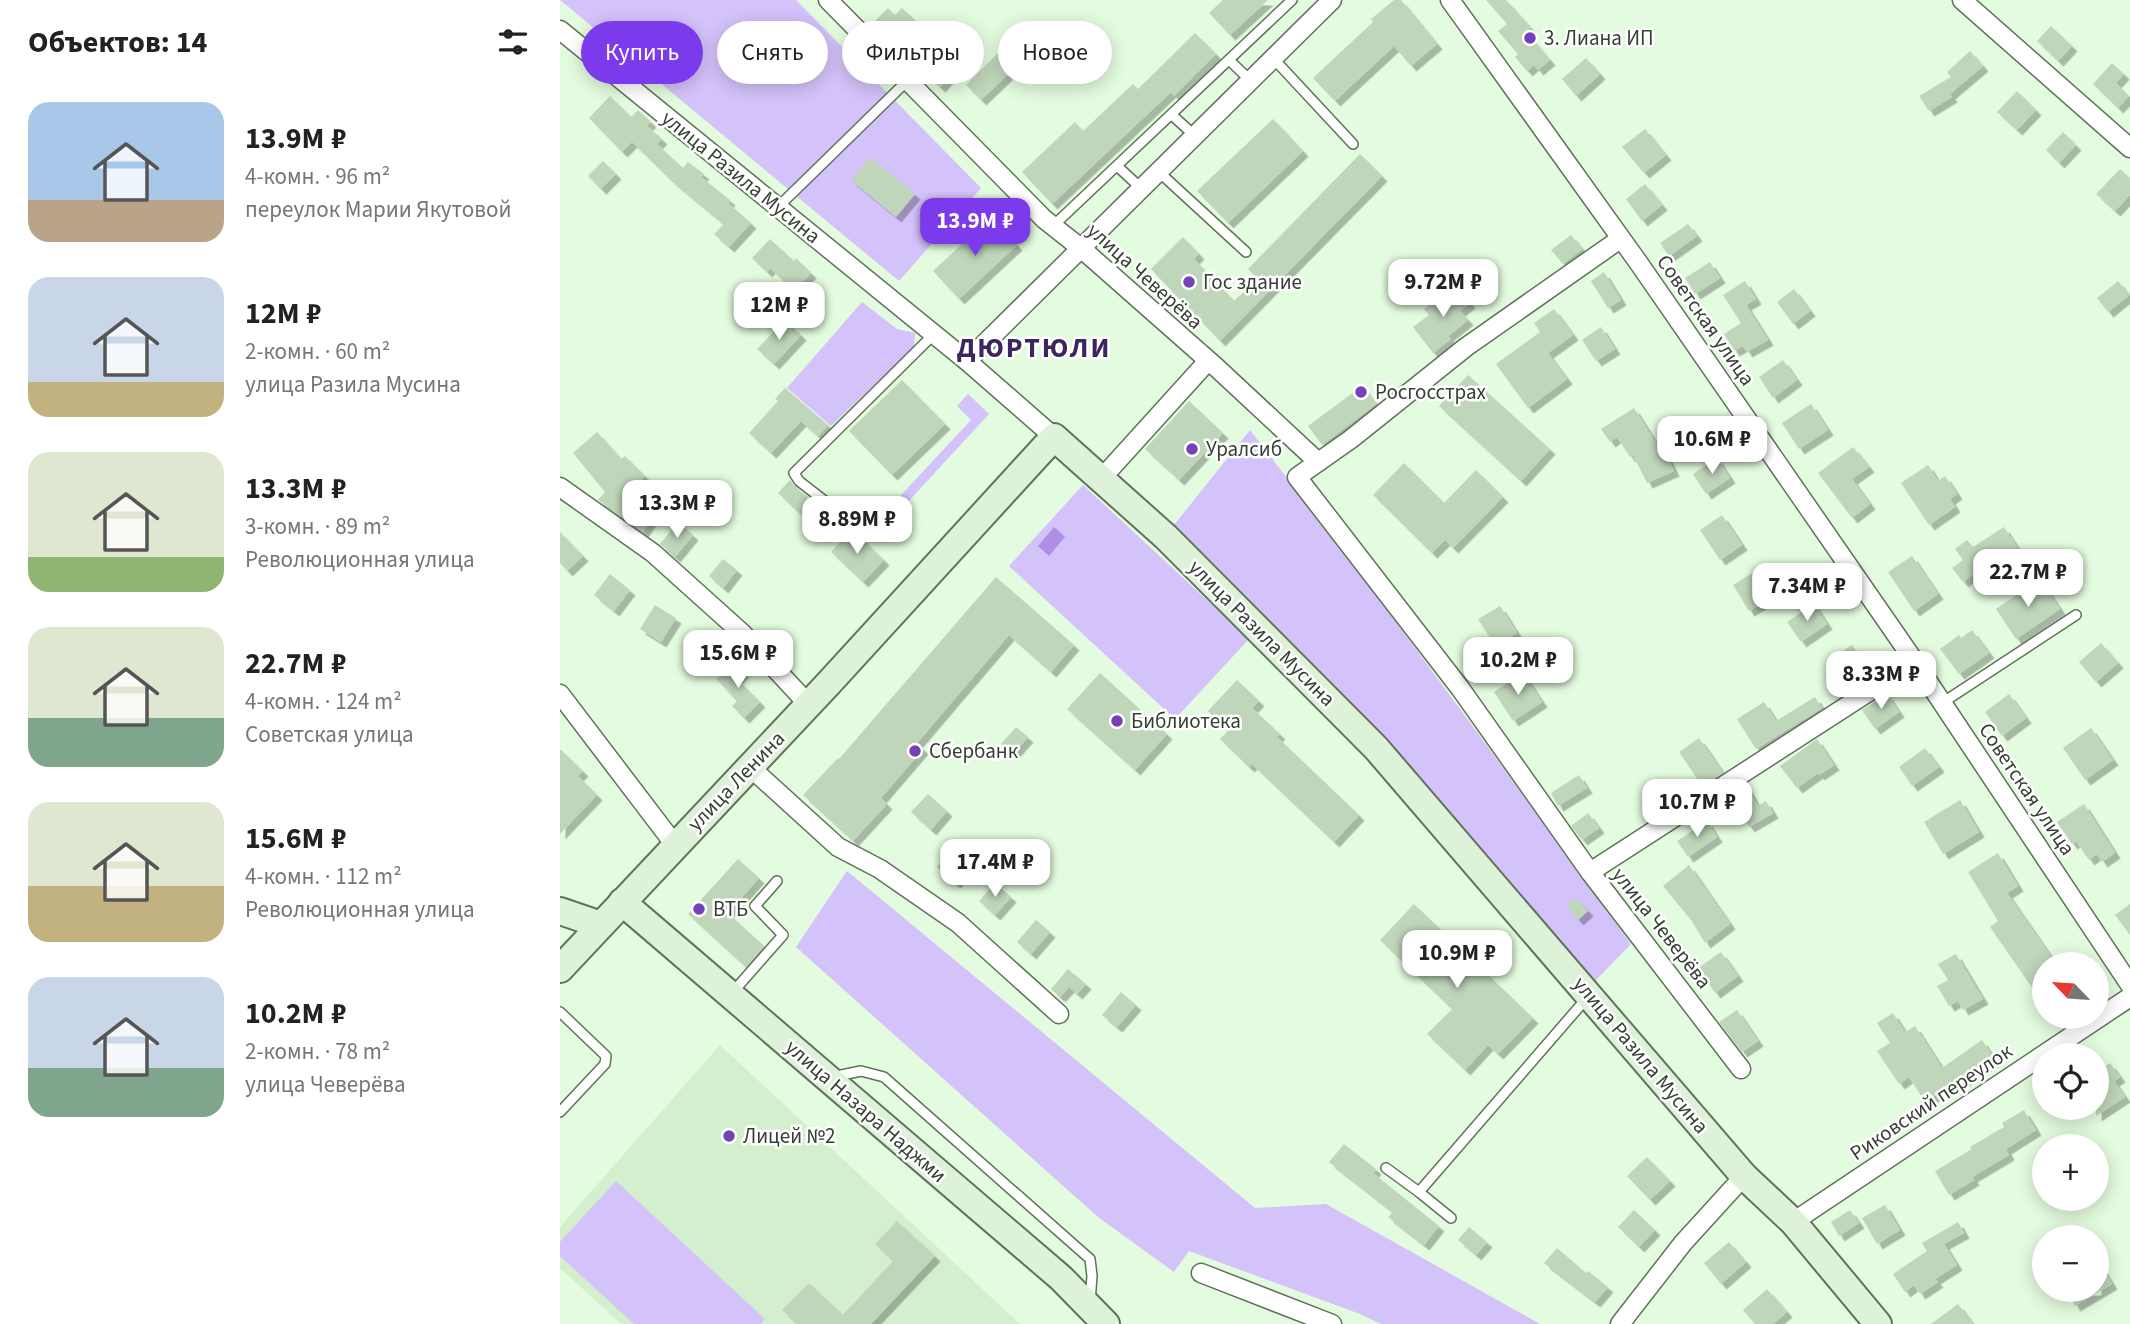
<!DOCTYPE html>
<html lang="ru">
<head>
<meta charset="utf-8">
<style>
	:root { --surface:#fff; --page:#f2f2f2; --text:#222; --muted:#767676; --accent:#7c3aed }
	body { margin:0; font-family:"Source Sans 3",sans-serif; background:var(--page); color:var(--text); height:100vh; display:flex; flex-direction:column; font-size:26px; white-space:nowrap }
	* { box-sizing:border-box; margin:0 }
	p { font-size:23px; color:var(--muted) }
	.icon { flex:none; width:38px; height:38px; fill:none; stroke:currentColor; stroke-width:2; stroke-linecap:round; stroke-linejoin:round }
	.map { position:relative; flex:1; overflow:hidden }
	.side { display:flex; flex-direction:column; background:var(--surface); width:560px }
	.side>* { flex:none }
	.banner { position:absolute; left:21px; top:21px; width:665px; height:63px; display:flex; gap:14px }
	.needle { width:46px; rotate:295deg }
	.buttons { position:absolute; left:1472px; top:952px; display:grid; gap:14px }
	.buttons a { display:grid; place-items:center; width:77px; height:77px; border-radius:50%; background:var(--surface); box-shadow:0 4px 18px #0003; font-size:35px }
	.price { position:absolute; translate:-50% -60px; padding:0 16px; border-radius:14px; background:#fff; color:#222; font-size:23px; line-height:46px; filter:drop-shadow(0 2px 4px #0008) }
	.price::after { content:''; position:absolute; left:50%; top:42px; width:21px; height:16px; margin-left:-10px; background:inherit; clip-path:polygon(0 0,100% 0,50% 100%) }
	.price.on { background:var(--accent); color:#fff }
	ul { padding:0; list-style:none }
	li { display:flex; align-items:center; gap:21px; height:175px; padding:0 28px }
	li span { display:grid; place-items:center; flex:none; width:196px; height:140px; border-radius:21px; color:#555 }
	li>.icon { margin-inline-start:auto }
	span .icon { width:84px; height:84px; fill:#fffc; stroke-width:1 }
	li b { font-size:30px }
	h2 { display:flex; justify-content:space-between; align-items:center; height:84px; padding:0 28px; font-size:30px }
	.pill { padding:0 24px; border-radius:32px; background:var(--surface); box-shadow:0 4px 18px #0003; font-size:24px; line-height:63px }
	.pill.on { background:var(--accent); color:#fff }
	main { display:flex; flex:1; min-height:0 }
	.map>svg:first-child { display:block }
	.built { fill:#d3efcd }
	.green { fill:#d4c2fa }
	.water { fill:#ae8ee7 }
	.building { fill:#bfd6ba; filter:url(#shadow) }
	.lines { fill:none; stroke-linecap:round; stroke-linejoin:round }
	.lane-casing { stroke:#5f735a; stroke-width:12 }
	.street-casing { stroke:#5f735a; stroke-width:21 }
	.secondary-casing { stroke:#5f735a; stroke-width:30 }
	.lane { stroke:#fff; stroke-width:9 }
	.street { stroke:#fff; stroke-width:18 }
	.secondary { stroke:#def2da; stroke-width:26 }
	.poi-dot { fill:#7441b8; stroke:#fff; stroke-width:2.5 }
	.labels { text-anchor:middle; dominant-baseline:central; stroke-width:5; stroke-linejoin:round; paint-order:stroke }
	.poi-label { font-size:21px; fill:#363f34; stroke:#fff; text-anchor:start }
	.street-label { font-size:21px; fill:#363f34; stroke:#fff }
	.district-label { font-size:28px; font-weight:bold; letter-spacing:2px; fill:#3d255f; stroke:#fff }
</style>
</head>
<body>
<main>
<section class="side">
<h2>Объектов: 14<svg class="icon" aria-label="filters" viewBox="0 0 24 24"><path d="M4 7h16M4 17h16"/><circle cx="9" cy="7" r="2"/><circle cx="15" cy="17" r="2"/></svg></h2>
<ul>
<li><span style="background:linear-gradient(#a9c7e8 70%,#b9a48a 0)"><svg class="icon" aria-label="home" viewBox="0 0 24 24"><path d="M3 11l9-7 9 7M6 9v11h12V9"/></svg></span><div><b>13.9M ₽</b><p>4-комн. · 96 m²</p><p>переулок Марии Якутовой</p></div></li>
<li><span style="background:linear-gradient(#c9d6e8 75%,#c2b280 0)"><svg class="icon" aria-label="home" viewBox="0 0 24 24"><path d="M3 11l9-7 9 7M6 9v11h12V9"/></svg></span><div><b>12M ₽</b><p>2-комн. · 60 m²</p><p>улица Разила Мусина</p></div></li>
<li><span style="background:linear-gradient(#dfe7d0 75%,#8fb573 0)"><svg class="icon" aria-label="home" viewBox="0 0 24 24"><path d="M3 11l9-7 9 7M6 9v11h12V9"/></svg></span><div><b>13.3M ₽</b><p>3-комн. · 89 m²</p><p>Революционная улица</p></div></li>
<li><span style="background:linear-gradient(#dfe7d0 65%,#7fa58c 0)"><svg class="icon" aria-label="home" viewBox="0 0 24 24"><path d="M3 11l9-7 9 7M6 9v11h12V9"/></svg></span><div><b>22.7M ₽</b><p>4-комн. · 124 m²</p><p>Советская улица</p></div></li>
<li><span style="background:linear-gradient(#dfe7d0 60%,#c2b280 0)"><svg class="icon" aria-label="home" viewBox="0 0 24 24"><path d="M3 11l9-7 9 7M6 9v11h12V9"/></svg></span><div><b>15.6M ₽</b><p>4-комн. · 112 m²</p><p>Революционная улица</p></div></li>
<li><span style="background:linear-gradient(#c9d6e8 65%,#7fa58c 0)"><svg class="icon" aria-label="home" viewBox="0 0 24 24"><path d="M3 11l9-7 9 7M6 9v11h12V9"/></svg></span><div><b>10.2M ₽</b><p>2-комн. · 78 m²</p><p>улица Чеверёва</p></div></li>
</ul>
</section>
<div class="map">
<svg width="1570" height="1324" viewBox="0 0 1570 1324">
	<defs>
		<filter id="shadow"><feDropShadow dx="5.5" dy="5.5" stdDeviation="0" flood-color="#0004"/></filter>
	</defs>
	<rect width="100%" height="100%" fill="#e3fbde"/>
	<path class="built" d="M160 1045 460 1324H61L0 1268V1227Z"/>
	<g class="green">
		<path d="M0 0H236L421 188 339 281Z"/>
		<path d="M302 302 337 329 355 333 354 347 271 426 227 388Z"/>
		<path d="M408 394 429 414 322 530 315 523 411 420 397 406Z"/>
		<path d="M690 430C821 599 946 771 1071 944L1034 982 799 717 614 525Z"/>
		<path d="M523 485 689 639 615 719 449 566Z"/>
		<path d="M287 871 695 1208 766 1204 980 1324H821L800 1314 629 1251 614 1272 538 1217 236 947Z"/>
		<path d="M56 1181 205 1319 201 1324H74L0 1256V1242Z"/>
	</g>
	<path class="water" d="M494 527 505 537 489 556 478 546Z"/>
	<g class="building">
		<path d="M663 0H708L670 35 649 13Z"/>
		<path d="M834 0H841L877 44 851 66 834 46 775 101 753 78 813 22 811 19Z"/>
		<path d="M926 0H946L971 28 966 32 990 60 978 70 974 65 967 71 955 57 958 54 938 31 947 24Z"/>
		<path d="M328 8 335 15 342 8 357 22 334 46 312 24Z"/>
		<path d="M1491 26 1512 46 1498 61 1477 41Z"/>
		<path d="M635 33 656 54 614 96 611 92 492 204 462 172 515 122 523 131 573 84 578 89Z"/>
		<path d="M379 49 398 67 380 87 361 69Z"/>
		<path d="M1410 51 1423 66 1390 94 1392 97 1369 111 1359 96 1391 77 1387 72Z"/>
		<path d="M438 53 453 69 421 100 406 85Z"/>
		<path d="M1026 58 1040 74 1016 96 1002 79Z"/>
		<path d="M1552 63 1564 74 1556 83 1569 96 1558 108 1533 84Z"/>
		<path d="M1457 91 1476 110 1457 130 1437 112Z"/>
		<path d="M50 96 71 117 78 110 91 122 87 126 102 139 97 144 123 168 128 162 144 174 141 177 170 200 168 203 191 223 169 247 154 234 164 224 113 182 72 142 62 152 29 118Z"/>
		<path d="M713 119 743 151 668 223 637 191Z"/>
		<path d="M1085 129 1106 155 1084 173 1062 147Z"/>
		<path d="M1503 132 1516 145 1499 163 1486 150Z"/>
		<path d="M800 154 822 176 660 341 591 269 623 237 639 254 634 259 674 301 698 279 688 269Z"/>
		<path d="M310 157 355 194 336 217 291 180Z"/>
		<path d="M43 161 56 174 41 189 28 176Z"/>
		<path d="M1560 169 1570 178V195L1555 211 1536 194Z"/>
		<path d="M1085 184 1102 205 1082 221 1066 199Z"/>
		<path d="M431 217 457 245 399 299 373 271Z"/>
		<path d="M1128 224 1137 236 1109 256 1100 243Z"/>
		<path d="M1011 235 1022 249 1003 264 991 250Z"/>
		<path d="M210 239 234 261 236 258 251 273 234 291 210 268 207 272 192 258Z"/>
		<path d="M1150 262 1160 278 1135 294 1125 278Z"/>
		<path d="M1044 272 1061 300 1048 308 1031 281Z"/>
		<path d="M1185 281 1196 299 1186 305 1208 340 1187 352 1183 346 1174 351 1164 334 1181 323 1163 295Z"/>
		<path d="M1558 281 1569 295 1548 312 1537 298Z"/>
		<path d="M895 284 910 303 900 311 908 320 888 336 891 339 873 353 853 327 869 315 864 309Z"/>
		<path d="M1234 289 1250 311 1233 324 1217 302Z"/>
		<path d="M994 309 1013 335 988 353 1007 379 968 408 936 364 980 332 974 323Z"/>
		<path d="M225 320 241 335 214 364 197 349Z"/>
		<path d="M1041 327 1055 349 1036 361 1022 340Z"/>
		<path d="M1223 360 1237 380 1213 398 1199 377Z"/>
		<path d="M908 375 990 449 961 481 879 406Z"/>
		<path d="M342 380 385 424 332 475 289 431Z"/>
		<path d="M802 386 816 404 762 445 748 426Z"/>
		<path d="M225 388 268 425 258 436 241 421 211 453 189 433 218 401 215 399Z"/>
		<path d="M629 401 663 433 619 480 585 449Z"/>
		<path d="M1251 404 1268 430 1239 449 1222 423Z"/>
		<path d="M1074 408 1101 451 1104 450 1114 471 1087 483 1073 455 1070 457 1057 437 1050 442 1041 429Z"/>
		<path d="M37 432 61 459 65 456 85 476 70 491 98 510 83 532 38 500 45 492 13 453Z"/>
		<path d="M1293 447 1309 467 1292 479 1310 504 1292 518 1258 473Z"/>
		<path d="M1157 458 1170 478 1146 494 1133 474Z"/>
		<path d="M844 463 884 503 916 470 943 497 893 548 885 540 872 553 813 495Z"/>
		<path d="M1368 465 1378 481 1385 476 1397 494 1390 499 1395 507 1369 525 1341 483Z"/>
		<path d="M230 480 234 486 262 508 249 522 218 493Z"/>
		<path d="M1162 515 1182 545 1160 560 1140 530Z"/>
		<path d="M118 522 133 535 115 557 100 544Z"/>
		<path d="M1444 527 1461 553 1436 569 1431 560 1403 582 1392 568 1403 560 1395 549 1407 540 1413 547Z"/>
		<path d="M292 529 324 560 303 582 271 552Z"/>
		<path d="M0 532 23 556 7 571 0 563Z"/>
		<path d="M1352 556 1378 594 1354 611 1328 572Z"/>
		<path d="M163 559 177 570 163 588 149 576Z"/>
		<path d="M1200 568 1216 595 1189 611 1173 585Z"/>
		<path d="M50 574 70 590 54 611 34 595Z"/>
		<path d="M436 577 514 645 491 672 449 635 357 743 363 749 321 798 327 804 293 841 243 795 278 758 279 759Z"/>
		<path d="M1480 579 1500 609 1456 639 1436 609Z"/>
		<path d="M1254 604 1267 624 1241 642 1227 622Z"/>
		<path d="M95 605 116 618 101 642 80 629Z"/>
		<path d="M940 606 957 633 935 646 918 619Z"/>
		<path d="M1412 630 1429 653 1399 674 1380 649 1399 635 1401 638Z"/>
		<path d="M1541 643 1558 663 1536 682 1519 662Z"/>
		<path d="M1292 645 1305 664 1281 681 1267 662Z"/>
		<path d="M174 662 183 672 177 679 200 702 184 718 172 706 177 701 156 679Z"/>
		<path d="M540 673 607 734 575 770 507 709Z"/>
		<path d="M963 673 982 702 953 721 934 692Z"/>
		<path d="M677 680 699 701 692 708 720 734 717 737 799 815 774 842 692 764 689 767 660 739 668 731 648 711Z"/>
		<path d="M1327 694 1339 712 1315 729 1302 710Z"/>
		<path d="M1449 694 1466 718 1442 736 1425 712Z"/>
		<path d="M1255 697 1262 708 1196 749 1177 719 1204 702 1216 721Z"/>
		<path d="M456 727 468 737 452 755 441 744Z"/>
		<path d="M1531 728 1553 760 1525 780 1503 748Z"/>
		<path d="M1139 738 1163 773 1142 786 1119 752Z"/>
		<path d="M1257 739 1274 765 1259 775 1258 773 1237 788 1220 766Z"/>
		<path d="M1365 748 1379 767 1352 786 1339 767Z"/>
		<path d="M0 749 23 771 18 776 37 795 0 834Z"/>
		<path d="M1019 775 1027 788 998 806 991 793Z"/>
		<path d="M1187 787 1198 806 1206 801 1213 813 1189 827 1170 798Z"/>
		<path d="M368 794 387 811 371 830 351 812Z"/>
		<path d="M1400 800 1419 832 1383 854 1364 822Z"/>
		<path d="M1524 804 1555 853 1542 862 1537 854 1529 860 1516 841 1512 844 1497 822Z"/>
		<path d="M1028 813 1039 828 1022 840 1011 826Z"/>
		<path d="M1147 821 1157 837 1128 857 1117 841Z"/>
		<path d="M390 853 408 869 395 883 377 867Z"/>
		<path d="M1438 853 1458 886 1447 893 1496 964H1484V1005L1430 927 1438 921 1408 872Z"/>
		<path d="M178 859 199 878 168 913 204 946 186 967 128 914Z"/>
		<path d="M1129 865 1170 924 1145 943 1131 920 1103 886Z"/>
		<path d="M435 883 451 897 435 915 419 901Z"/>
		<path d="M1016 898 1028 911 1018 920 1006 906Z"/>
		<path d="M854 904 973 1018 938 1054 928 1045 905 1070 867 1034 892 1009 820 940Z"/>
		<path d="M1570 904V935L1555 915Z"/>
		<path d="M476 920 490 932 471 954 457 942Z"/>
		<path d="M1161 952 1178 976 1155 993 1138 968Z"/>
		<path d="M1396 954 1423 999 1403 1010 1398 1001 1389 1006 1377 986 1388 980 1378 964Z"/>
		<path d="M508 969 526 984 517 994 509 987 500 997 491 989Z"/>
		<path d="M561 992 576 1005 557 1027 542 1015Z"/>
		<path d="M1177 1010 1198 1041 1182 1052 1159 1022Z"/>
		<path d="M1333 1013 1345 1032 1355 1026 1382 1068 1422 1040 1435 1060 1398 1085 1396 1082 1365 1102 1349 1077 1339 1084 1317 1051 1330 1043 1317 1023Z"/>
		<path d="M1536 1056 1544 1067 1550 1063 1560 1077 1554 1081 1565 1097 1536 1116Z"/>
		<path d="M1464 1110 1476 1130 1446 1149 1449 1155 1412 1177 1414 1180 1389 1195 1375 1171 1412 1149 1410 1147 1444 1127 1442 1123Z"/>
		<path d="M784 1144 816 1169 813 1173 879 1226 864 1245 828 1217 833 1212 769 1162Z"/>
		<path d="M1087 1157 1110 1181 1090 1200 1067 1176Z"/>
		<path d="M1325 1205 1340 1230 1317 1244 1302 1218Z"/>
		<path d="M1074 1210 1095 1230 1079 1247 1058 1227Z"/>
		<path d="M1290 1210 1299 1223 1279 1236 1271 1222Z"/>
		<path d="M337 1221 375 1256 311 1324H237L222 1310 249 1283 283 1315 333 1261 315 1244Z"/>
		<path d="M1398 1222 1404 1233 1384 1244 1397 1265 1375 1279 1378 1282 1360 1294 1354 1285 1345 1292 1333 1274 1367 1251 1362 1243Z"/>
		<path d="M909 1227 927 1242 916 1255 898 1240Z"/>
		<path d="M1169 1242 1186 1262 1161 1284 1144 1263Z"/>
		<path d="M997 1248 1026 1273 1028 1271 1048 1287 1035 1302 984 1263Z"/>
		<path d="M1536 1258 1552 1284 1515 1306 1506 1290H1536Z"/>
		<path d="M1207 1289 1227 1312 1213 1324H1195L1183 1310Z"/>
		<path d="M1398 1304 1413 1324H1371Z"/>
	</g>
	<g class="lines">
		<defs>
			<g id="lane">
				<path d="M713 58 793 144"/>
				<path d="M669 60 691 81"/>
				<path d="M612 115 635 136"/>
				<path d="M557 166 582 189"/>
				<path d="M599 172 686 252"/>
				<path d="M218 207 348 80"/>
				<path d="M493 226 732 0"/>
				<path d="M266 502 239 481 234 473 374 334"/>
				<path d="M1382 703 1516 615"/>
				<path d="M172 993 223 935 195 906 217 881"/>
				<path d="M0 1012 46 1056 45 1064 0 1112"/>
				<path d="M272 1077 301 1071 324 1077 530 1259 532 1276 530 1302"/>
				<path d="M826 1168 859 1192 1026 999"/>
				<path d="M859 1192 891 1218"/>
			</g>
			<g id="street">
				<path d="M268 0 484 219 522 249 657 368 758 462"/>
				<path d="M890 0 1078 262 1355 662 1570 985"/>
				<path d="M1402 0 1570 148"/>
				<path d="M0 30 407 361 494 437"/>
				<path d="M1060 239 906 347 791 439 737 477 900 688 1030 872 1181 1069"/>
				<path d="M407 361 772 0"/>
				<path d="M541 479 647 362"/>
				<path d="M0 487 93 553 182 633 249 705"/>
				<path d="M0 694 115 845"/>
				<path d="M190 767 278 847 320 869 398 923 499 1014"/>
				<path d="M1030 872 1355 662"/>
				<path d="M1233 1222 1570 997"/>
				<path d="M641 1273 772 1324"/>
				<path d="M1060 1324 1123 1243 1184 1176"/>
			</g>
			<g id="secondary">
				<path d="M62 902 501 1278 546 1324"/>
				<path d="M0 911 41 925"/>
				<path d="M0 969 268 684 494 437 606 537 816 748 1184 1176 1233 1222 1318 1324"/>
			</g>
		</defs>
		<use href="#lane" class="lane-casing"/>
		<use href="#street" class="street-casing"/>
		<use href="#secondary" class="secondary-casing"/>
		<use href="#lane" class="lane"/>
		<use href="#street" class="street"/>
		<use href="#secondary" class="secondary"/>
	</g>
	<g class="poi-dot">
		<circle cx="970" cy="38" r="7"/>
		<circle cx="629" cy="282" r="7"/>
		<circle cx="801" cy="392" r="7"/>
		<circle cx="632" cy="449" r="7"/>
		<circle cx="557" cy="721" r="7"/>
		<circle cx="355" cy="751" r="7"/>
		<circle cx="139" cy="909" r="7"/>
		<circle cx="169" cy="1136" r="7"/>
	</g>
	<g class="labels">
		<g class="poi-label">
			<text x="984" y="38">3. Лиана ИП</text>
			<text x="643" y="282">Гос здание</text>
			<text x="815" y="392">Росгосстрах</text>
			<text x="646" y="449">Уралсиб</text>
			<text x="571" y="721">Библиотека</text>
			<text x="369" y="751">Сбербанк</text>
			<text x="153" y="909">ВТБ</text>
			<text x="183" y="1136">Лицей №2</text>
		</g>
		<g class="street-label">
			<text transform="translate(181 177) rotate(39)">улица Разила Мусина</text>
			<text transform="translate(585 276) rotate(42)">улица Чеверёва</text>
			<text transform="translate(1146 320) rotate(55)">Советская улица</text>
			<text transform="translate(702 633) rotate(45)">улица Разила Мусина</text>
			<text transform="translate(176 781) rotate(-46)">улица Ленина</text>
			<text transform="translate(1467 789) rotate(56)">Советская улица</text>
			<text transform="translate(1102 928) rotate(52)">улица Чеверёва</text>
			<text transform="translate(1081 1055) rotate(50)">улица Разила Мусина</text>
			<text transform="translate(1371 1102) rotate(-34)">Риковский переулок</text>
			<text transform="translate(306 1111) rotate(41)">улица Назара Наджми</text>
		</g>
		<g class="district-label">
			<text x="474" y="348">ДЮРТЮЛИ</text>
		</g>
	</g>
</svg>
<div class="buttons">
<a><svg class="needle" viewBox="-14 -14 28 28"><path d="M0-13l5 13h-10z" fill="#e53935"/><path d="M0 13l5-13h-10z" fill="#767676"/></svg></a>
<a><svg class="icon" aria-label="locate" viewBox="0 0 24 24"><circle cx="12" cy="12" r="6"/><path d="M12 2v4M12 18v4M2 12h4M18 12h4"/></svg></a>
<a>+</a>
<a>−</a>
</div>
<b class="price on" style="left:415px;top:258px">13.9M ₽</b>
<b class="price" style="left:883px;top:319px">9.72M ₽</b>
<b class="price" style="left:219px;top:342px">12M ₽</b>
<b class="price" style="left:1152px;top:476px">10.6M ₽</b>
<b class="price" style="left:117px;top:540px">13.3M ₽</b>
<b class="price" style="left:297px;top:556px">8.89M ₽</b>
<b class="price" style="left:1468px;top:609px">22.7M ₽</b>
<b class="price" style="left:1247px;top:623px">7.34M ₽</b>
<b class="price" style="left:178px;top:690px">15.6M ₽</b>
<b class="price" style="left:958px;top:697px">10.2M ₽</b>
<b class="price" style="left:1321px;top:711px">8.33M ₽</b>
<b class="price" style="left:1137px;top:839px">10.7M ₽</b>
<b class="price" style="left:435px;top:899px">17.4M ₽</b>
<b class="price" style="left:897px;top:990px">10.9M ₽</b>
<div class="banner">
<a class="pill on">Купить</a>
<a class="pill">Снять</a>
<a class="pill">Фильтры</a>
<a class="pill">Новое</a>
</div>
</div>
</main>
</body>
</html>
